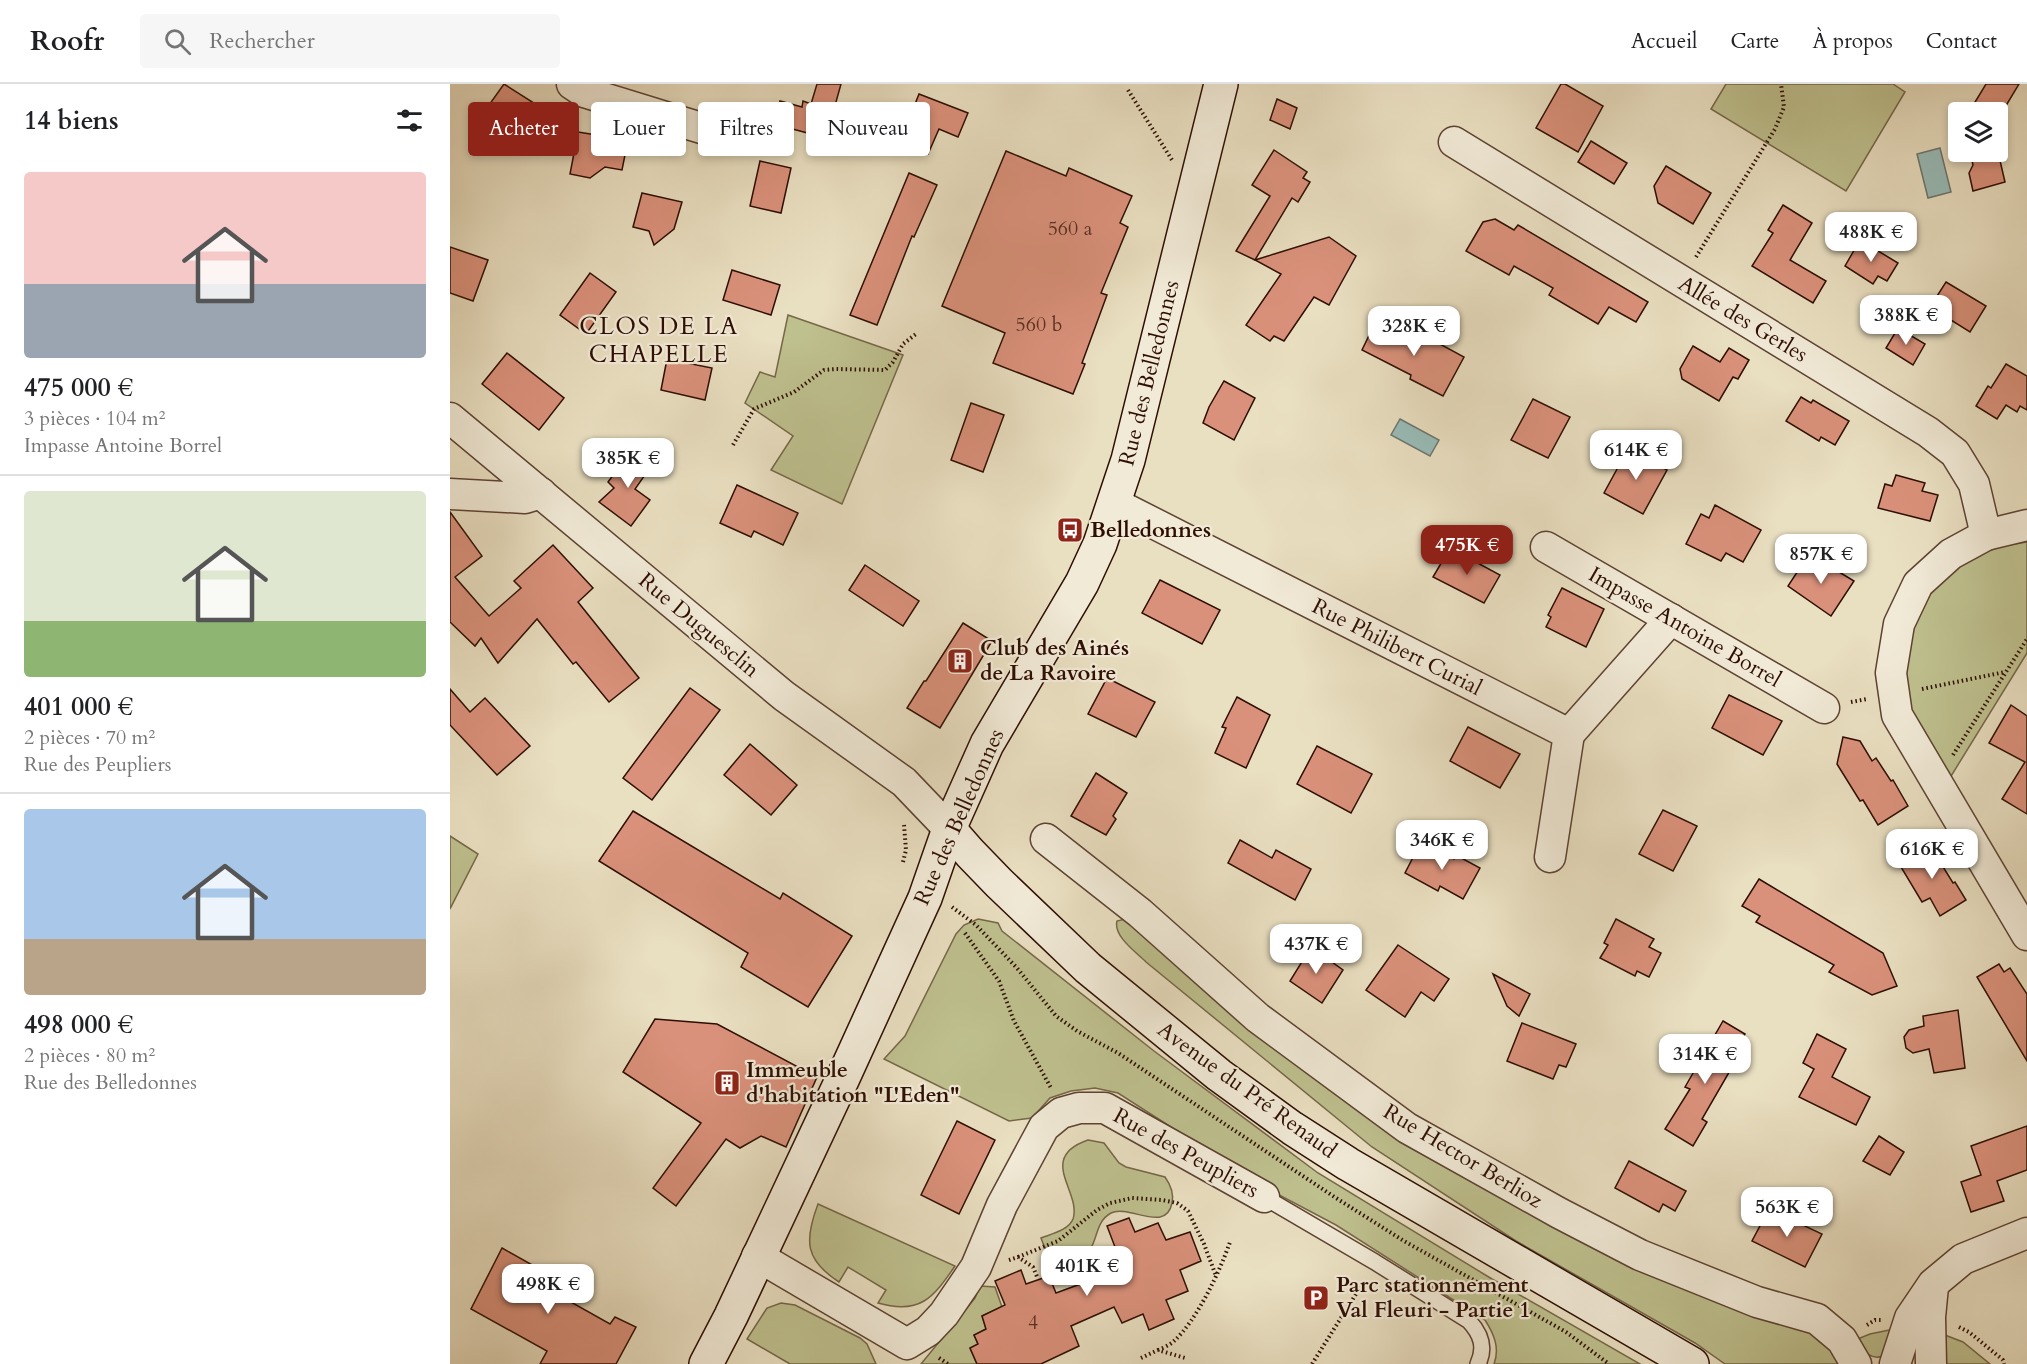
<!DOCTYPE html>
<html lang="fr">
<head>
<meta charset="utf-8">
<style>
	:root { --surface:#fff; --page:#f6f6f6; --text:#202124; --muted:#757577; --line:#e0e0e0; --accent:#8f2418 }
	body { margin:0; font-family:Cardo,serif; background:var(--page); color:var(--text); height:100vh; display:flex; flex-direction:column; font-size:22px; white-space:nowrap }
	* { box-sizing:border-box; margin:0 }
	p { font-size:20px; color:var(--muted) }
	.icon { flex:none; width:33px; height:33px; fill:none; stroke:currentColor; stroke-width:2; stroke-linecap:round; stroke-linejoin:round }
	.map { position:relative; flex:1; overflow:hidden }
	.sheet { display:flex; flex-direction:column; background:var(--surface); width:450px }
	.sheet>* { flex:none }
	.hud { position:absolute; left:18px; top:18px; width:570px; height:54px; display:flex; gap:12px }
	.buttons { position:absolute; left:1498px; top:18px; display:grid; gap:12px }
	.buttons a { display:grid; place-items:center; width:60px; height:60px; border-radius:6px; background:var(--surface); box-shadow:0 3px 9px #0003; font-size:30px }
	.price { position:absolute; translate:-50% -51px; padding:0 14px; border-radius:12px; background:#fff; color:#222; font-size:20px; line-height:39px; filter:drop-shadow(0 2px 3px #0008) }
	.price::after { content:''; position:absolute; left:50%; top:36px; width:18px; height:14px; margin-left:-9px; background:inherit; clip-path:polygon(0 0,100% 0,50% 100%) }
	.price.on { background:var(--accent); color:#fff }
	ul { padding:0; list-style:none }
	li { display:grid; align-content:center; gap:12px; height:318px; padding:0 24px }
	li+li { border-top:2px solid var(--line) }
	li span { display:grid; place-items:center; height:186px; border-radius:6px; color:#555 }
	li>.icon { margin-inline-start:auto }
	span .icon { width:108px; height:108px; fill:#fffc; stroke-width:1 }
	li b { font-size:26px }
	h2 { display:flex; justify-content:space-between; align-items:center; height:72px; padding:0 24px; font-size:26px }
	.pill { padding:0 21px; border-radius:6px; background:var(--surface); box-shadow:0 3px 9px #0003; font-size:21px; line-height:54px }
	.pill.on { background:var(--accent); color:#fff }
	header { display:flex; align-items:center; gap:36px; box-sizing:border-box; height:84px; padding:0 30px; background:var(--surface); border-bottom:2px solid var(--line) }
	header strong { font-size:28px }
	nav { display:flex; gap:33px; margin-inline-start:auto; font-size:21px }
	.search { width:420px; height:54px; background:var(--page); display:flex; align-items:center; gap:15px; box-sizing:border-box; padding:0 21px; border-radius:6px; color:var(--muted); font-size:22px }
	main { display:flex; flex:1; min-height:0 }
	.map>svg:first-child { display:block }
	.green { fill:#bec08e; stroke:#766748; stroke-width:1.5 }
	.water { fill:#98bcb8; stroke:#6e7670; stroke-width:1.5 }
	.building { fill:#da917b; stroke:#2e0e03; stroke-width:1.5 }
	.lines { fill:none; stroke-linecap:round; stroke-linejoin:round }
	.lane-casing { stroke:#5d4232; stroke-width:18 }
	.street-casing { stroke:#5d4232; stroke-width:33 }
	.secondary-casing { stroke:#2e0e03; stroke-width:36 }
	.path { stroke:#2e0e03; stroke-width:4; stroke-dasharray:1.5 3; stroke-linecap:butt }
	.lane { stroke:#f1ead7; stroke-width:15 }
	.street { stroke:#f1ead7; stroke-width:30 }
	.secondary { stroke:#f1ead7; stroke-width:33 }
	.labels { text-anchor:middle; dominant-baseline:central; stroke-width:4.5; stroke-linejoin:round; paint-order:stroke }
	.number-label { font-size:20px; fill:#592f21 }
	.street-label { font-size:22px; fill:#2e0e03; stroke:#f1ead7 }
	.poi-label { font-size:22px; font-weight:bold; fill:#2e0e03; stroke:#f1ead7; text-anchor:start }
	.neighbourhood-label { font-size:24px; letter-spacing:1.5px; fill:#2e0e03; stroke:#f1ead7 }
</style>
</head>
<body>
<header>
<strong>Roofr</strong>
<div class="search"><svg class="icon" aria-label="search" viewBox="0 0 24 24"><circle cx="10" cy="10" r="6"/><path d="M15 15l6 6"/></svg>Rechercher</div>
<nav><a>Accueil</a><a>Carte</a><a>À propos</a><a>Contact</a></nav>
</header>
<main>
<section class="sheet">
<h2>14 biens<svg class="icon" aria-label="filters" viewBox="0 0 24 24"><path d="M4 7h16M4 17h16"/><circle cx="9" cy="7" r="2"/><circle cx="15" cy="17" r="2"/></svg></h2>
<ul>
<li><span style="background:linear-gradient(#f6c9c9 60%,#9aa5b1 0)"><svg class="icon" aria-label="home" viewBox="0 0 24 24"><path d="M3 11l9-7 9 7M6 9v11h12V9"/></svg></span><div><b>475 000 €</b><p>3 pièces · 104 m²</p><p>Impasse Antoine Borrel</p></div></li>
<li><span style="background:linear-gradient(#dfe7d0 70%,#8fb573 0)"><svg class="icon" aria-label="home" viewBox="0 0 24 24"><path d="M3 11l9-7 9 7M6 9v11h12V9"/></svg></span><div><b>401 000 €</b><p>2 pièces · 70 m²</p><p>Rue des Peupliers</p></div></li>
<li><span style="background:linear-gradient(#a9c7e8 70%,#b9a48a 0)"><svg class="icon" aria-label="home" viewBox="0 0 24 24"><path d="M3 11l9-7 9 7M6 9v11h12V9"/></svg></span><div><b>498 000 €</b><p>2 pièces · 80 m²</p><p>Rue des Belledonnes</p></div></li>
</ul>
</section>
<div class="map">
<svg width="1577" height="1280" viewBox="0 0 1577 1280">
	<rect width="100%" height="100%" fill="#e9dfc1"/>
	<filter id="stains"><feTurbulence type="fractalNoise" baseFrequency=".00333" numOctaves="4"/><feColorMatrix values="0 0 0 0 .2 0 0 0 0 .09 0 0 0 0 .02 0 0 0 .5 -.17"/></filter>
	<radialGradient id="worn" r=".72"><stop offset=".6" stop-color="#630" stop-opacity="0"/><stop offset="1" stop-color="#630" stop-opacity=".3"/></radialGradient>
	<g class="green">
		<path d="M1276 0H1443L1455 8 1396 107 1261 25Z"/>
		<path d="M338 231 453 271 392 420 321 386 343 352 295 319 310 288 325 293Z"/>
		<path d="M1577 458V569L1498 697 1461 638 1455 590 1458 562 1465 537 1477 511 1517 476 1540 464Z"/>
		<path d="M0 752 28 770 0 825Z"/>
		<path d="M528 835 548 839 552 847 704 967 868 1089 1042 1195 1190 1280H1044C1050 1264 1044 1250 1035 1236L886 1141 816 1104 668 1009 645 1004 621 1007 600 1014 582 1034 559 1037 434 975 455 952 506 850 514 841Z"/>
		<path d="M675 835 821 960 1313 1234 1367 1251 1394 1280H1275L1245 1259 1066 1157 922 1063 696 878C686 868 663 852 667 837Z"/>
		<path d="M638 1056 654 1059 669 1079 676 1083 715 1093C720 1100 724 1110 722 1119 716 1150 679 1120 661 1129 637 1142 655 1179 613 1175 599 1173 595 1166 591 1154 601 1150 619 1146 623 1135 632 1108 586 1074 638 1056Z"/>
		<path d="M368 1120 505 1182C483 1214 470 1231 428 1219L436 1206 398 1183 389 1198C355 1176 354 1157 368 1120Z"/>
		<path d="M530 1202 545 1203 552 1223 532 1232 536 1245 524 1251 528 1260 520 1264 527 1280H471L525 1214Z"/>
		<path d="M331 1219 345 1221 410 1254 417 1260 426 1280H340L297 1255 317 1224Z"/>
		<path d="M1444 1245 1433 1272C1420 1277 1413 1266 1405 1256L1420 1250Z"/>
		<path d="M1487 1248 1513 1258 1540 1280H1496L1492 1274Z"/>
	</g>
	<g class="water">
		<path d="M1490 64 1501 108 1478 114 1467 70Z"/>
		<path d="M950 335 989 356 980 372 941 351Z"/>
	</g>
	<g class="building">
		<path d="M54 0 98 28 77 58 34 28Z"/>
		<path d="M367 0H391L376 54 324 40 330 17 352 23 353 17 361 20Z"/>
		<path d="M1111 0H1115L1153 22 1128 68 1086 44Z"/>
		<path d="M1536 0H1569L1548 35V28H1519Z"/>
		<path d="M469 10 518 29 508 53 489 45 478 70 450 58Z"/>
		<path d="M827 15 847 24 840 45 820 36Z"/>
		<path d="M128 48 178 56 172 86 155 83 140 94 120 90Z"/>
		<path d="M1141 57 1177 79 1164 100 1128 78Z"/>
		<path d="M824 66 857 88 853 94 860 98 848 118 842 114 805 176 786 167 820 112 802 101Z"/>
		<path d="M556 67 616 92 619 84 682 112 670 139 678 143 651 209 657 211 632 279 635 280 623 310 543 279 555 249 492 222Z"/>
		<path d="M1520 68H1548L1555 98 1523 107 1519 89 1523 81Z"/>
		<path d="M310 77 341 84 331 129 300 122Z"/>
		<path d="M1216 82 1261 109 1243 140 1208 119 1204 102Z"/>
		<path d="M459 89 487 101 464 153 462 152 427 241 400 231Z"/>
		<path d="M192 109 232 118 224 145 204 161 199 147 183 143Z"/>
		<path d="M1333 121 1362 139 1340 176 1376 197 1363 219 1302 182 1323 149 1318 146Z"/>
		<path d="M1045 135 1064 146 1068 141 1198 218 1186 238 1159 223 1148 240 1099 211 1103 204 1064 182 1059 191 1016 167 1033 138Z"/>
		<path d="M879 153 906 172 879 221 864 213 834 257 824 252 820 257 796 241 831 190 805 176Z"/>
		<path d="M1410 156 1448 179 1437 197 1428 192 1423 200 1395 182Z"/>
		<path d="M0 163 38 176 23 217 0 209Z"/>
		<path d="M282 186 330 201 321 231 273 216Z"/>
		<path d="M140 189 166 208 136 250 110 231Z"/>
		<path d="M1496 198 1536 222 1520 248 1480 223Z"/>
		<path d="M927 235 976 260 979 254 1014 273 993 312 960 295 961 291 912 266Z"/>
		<path d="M1448 244 1475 260 1463 281 1436 264Z"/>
		<path d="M1243 262 1270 278 1279 264 1299 276 1288 295 1283 293 1269 317 1232 295 1230 285Z"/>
		<path d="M57 269 114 314 89 346 32 300Z"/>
		<path d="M217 275 262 284 255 316 211 306Z"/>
		<path d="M1556 280 1577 292V326L1570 322 1567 328 1556 321 1547 335 1526 322 1538 302 1541 304Z"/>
		<path d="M774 297 805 314 784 356 753 339 759 323Z"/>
		<path d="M1351 313 1361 319 1363 316 1399 337 1385 361 1371 353 1369 357 1336 337Z"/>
		<path d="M1083 315 1120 333 1098 374 1061 356Z"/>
		<path d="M521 319 554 331 533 388 501 376Z"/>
		<path d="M1178 365 1217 386 1193 430 1154 409Z"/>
		<path d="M182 366 202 381 185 405 200 416 181 442 149 418 164 404 158 398Z"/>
		<path d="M1446 391 1475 399 1472 407 1488 411 1480 437 1428 424 1435 400 1442 402Z"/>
		<path d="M287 401 348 429 333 461 304 447 301 453 270 439Z"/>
		<path d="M1265 421 1311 446 1293 478 1276 469 1271 477 1236 460 1251 430 1259 434Z"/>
		<path d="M0 428 32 472 5 493 39 532 71 504 64 497 103 461 143 504 128 518 189 594 159 618 126 578 123 580 87 535 48 579 31 554 25 562 0 538Z"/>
		<path d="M1000 464 1050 491 1034 519 983 493Z"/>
		<path d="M1357 473 1370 480 1371 477 1404 497 1381 532 1338 502Z"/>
		<path d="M415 481 469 517 453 542 399 506Z"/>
		<path d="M710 496 770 526 752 560 692 529Z"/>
		<path d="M1112 504 1154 525 1136 563 1096 543 1101 533 1098 531Z"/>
		<path d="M513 539 542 557 490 644 457 624 474 597H476Z"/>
		<path d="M657 594 705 618 686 653 638 630Z"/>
		<path d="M240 604 270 626 202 716 173 694Z"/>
		<path d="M0 605 20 628 35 614 80 662 47 691 0 641Z"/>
		<path d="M1279 611 1332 637 1313 671 1262 644Z"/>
		<path d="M787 613 820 631 796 684 765 669 776 644 772 643Z"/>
		<path d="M1561 621 1577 632V730L1552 715 1575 678 1539 659Z"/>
		<path d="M1018 643 1070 670 1050 704 1000 677Z"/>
		<path d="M1393 653 1410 657 1422 677 1426 674 1441 697 1443 696 1458 722 1428 741 1413 716 1410 717 1387 680Z"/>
		<path d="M300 660 347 701 321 731 274 691Z"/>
		<path d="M867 662 922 690 901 729 847 700Z"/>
		<path d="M646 689 677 709 663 732 666 735 656 751 621 732Z"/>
		<path d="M1213 726 1247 742 1223 787 1189 770Z"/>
		<path d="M183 727 330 815 333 809 402 852 358 923 291 883 298 869 149 777Z"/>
		<path d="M790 756 822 774 826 766 861 785 845 816 778 779Z"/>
		<path d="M971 758 1004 775 1006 771 1030 784 1013 815 990 802 988 807 955 789Z"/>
		<path d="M1479 760 1503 799 1505 798 1516 816 1490 832 1480 814 1472 818 1448 778Z"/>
		<path d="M1309 795 1433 869 1447 902 1422 911 1379 888 1384 881 1306 838 1310 832 1292 822Z"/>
		<path d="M1166 835 1204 855 1199 863 1211 869 1199 893 1187 887 1185 892 1150 874 1158 861 1154 859Z"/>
		<path d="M948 861 999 895 984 917 971 908 955 933 916 906Z"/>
		<path d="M861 863 893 886 872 919 840 897Z"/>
		<path d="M1549 880 1554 888 1560 884 1577 910V977L1527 893Z"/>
		<path d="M1043 890 1080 910 1069 932 1057 922Z"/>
		<path d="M1508 926 1515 984 1484 989 1479 965 1463 969 1456 964 1454 953 1459 946 1474 942 1473 932Z"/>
		<path d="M205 935 267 940 367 993 336 1063 311 1052 290 1064 276 1055 226 1122 203 1104 251 1039 173 988Z"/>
		<path d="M1273 937 1295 950 1275 981 1281 985 1252 1035 1257 1038 1243 1062 1215 1045 1240 1005 1235 1003Z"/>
		<path d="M1072 939 1126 960 1116 983 1109 981 1103 995 1057 977Z"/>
		<path d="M1367 950 1396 965 1382 993 1420 1013 1406 1041 1349 1013 1364 985 1353 979Z"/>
		<path d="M507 1037 545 1056 509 1130 471 1111Z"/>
		<path d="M1577 1042V1086L1547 1097 1554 1117 1521 1128 1511 1098 1531 1091 1521 1062Z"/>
		<path d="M1429 1052 1454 1068 1440 1091 1413 1077Z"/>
		<path d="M1179 1077 1236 1107 1225 1127 1213 1120 1209 1128 1165 1104Z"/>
		<path d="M1319 1125 1372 1150 1355 1183 1302 1157Z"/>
		<path d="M679 1134 685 1148 708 1139 716 1156 740 1148 751 1177 730 1186 738 1207 716 1216 724 1235 699 1246 693 1230 672 1239 664 1223 621 1242 629 1262 591 1280H527L520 1264 528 1260 524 1251 536 1245 532 1232 555 1221 545 1197 571 1186 576 1200 599 1192 606 1209 652 1192 644 1170 665 1163 657 1142Z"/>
		<path d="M52 1164 125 1205 119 1217 160 1240 165 1233 186 1243 166 1280H90L97 1267 21 1225Z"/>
	</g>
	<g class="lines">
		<defs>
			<path id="lane" d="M814 1113 925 1178 1019 1237C1031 1250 1036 1263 1028 1280"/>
			<g id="street">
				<path d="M122 0 134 8 261 47"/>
				<path d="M1004 58 1478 348 1505 369 1524 400 1536 451"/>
				<path d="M0 334 334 612 454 698 499 745"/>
				<path d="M0 410 75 414 91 409"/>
				<path d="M664 419 1119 650 1100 773"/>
				<path d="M1577 441 1536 451 1501 470 1468 500 1449 540 1441 589 1447 631 1577 851"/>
				<path d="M1096 463 1374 624"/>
				<path d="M1119 650 1221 535"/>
				<path d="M596 755 690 829 808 934 957 1044 1109 1129 1190 1171 1307 1218 1367 1235 1392 1256 1406 1280"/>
				<path d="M307 1172 457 1260 478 1247 494 1230 526 1183 552 1121 594 1043 611 1029 629 1024H655L814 1113"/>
				<path d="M1445 1280 1460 1234 1483 1200 1513 1175 1577 1149"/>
				<path d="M1481 1280 1480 1233 1483 1202"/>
			</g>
			<g id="secondary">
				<path d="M499 745 520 769 549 799 638 884 769 991 842 1044 898 1080 1242 1280"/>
				<path d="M256 1280 281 1232 392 996 475 814 499 745 537 660 632 499 650 460 678 376 771 0"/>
			</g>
		</defs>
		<use href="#lane" class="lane-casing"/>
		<use href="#street" class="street-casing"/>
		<use href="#secondary" class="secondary-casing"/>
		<g class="path">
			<path d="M678 6 722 76"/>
			<path d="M1246 173 1325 45 1334 23 1331 0"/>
			<path d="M283 361 304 325 344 308 374 286 386 285 435 286 443 278 453 260 466 250"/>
			<path d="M1472 605 1555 588"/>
			<path d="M1401 618 1417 615"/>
			<path d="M1503 671 1577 555"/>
			<path d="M453 778 456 766 454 741"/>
			<path d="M502 823 526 841 567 884 606 932 627 947 668 969 886 1114 954 1157 1116 1248 1159 1280"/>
			<path d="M515 849 549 897 564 937 601 1004"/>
			<path d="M568 1173 608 1157 647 1126 660 1119 682 1114 712 1116 727 1119 738 1127 754 1160 766 1192"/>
			<path d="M559 1176 568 1173 583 1183 588 1195"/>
			<path d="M1417 1241 1425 1236H1432"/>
			<path d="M1509 1243 1519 1248 1553 1276 1554 1280"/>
			<path d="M708 1266C713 1264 720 1261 724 1257 747 1236 770 1187 780 1158"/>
			<path d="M489 1274 498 1280"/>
			<path d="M691 1274 708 1266 735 1274"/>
			<path d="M862 1280 911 1202"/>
		</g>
		<use href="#lane" class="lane"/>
		<use href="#street" class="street"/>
		<use href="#secondary" class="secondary"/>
	</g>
	<defs>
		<symbol id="bus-square" viewBox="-11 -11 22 22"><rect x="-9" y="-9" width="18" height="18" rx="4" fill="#8f2418" stroke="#f1ead7"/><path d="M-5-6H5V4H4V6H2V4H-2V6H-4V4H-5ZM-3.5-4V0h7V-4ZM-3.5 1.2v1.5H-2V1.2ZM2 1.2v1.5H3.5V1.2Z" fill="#fff"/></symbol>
		<symbol id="building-square" viewBox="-11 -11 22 22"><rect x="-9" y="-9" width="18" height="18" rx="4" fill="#8f2418" stroke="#f1ead7"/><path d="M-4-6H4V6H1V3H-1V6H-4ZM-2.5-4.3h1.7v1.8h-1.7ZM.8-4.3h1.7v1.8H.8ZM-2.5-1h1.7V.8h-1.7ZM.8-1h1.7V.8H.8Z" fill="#fff"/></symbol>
		<symbol id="parking-square" viewBox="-11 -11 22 22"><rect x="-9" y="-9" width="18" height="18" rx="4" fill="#8f2418" stroke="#f1ead7"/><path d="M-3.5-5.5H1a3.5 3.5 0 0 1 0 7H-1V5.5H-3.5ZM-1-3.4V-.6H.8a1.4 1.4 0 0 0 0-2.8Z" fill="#fff"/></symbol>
	</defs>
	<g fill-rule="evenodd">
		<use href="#bus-square" x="605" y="431" width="30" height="30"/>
		<use href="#building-square" x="495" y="562" width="30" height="30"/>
		<use href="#building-square" x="262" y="984" width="30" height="30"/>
		<use href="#parking-square" x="851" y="1199" width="30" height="30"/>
	</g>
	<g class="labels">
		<g class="number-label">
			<text x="620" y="144">560 a</text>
			<text x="589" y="240">560 b</text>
			<text x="583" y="1238">4</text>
		</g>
		<g class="street-label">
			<text transform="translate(1293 235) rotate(31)">Allée des Gerles</text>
			<text transform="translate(699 289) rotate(-76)">Rue des Belledonnes</text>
			<text transform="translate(249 541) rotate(40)">Rue Duguesclin</text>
			<text transform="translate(1235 543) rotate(30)">Impasse Antoine Borrel</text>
			<text transform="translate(947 563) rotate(27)">Rue Philibert Curial</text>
			<text transform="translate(509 733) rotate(-66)">Rue des Belledonnes</text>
			<text transform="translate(797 1006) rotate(36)">Avenue du Pré Renaud</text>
			<text transform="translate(736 1069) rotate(29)">Rue des Peupliers</text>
			<text transform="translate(1013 1072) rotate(31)">Rue Hector Berlioz</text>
		</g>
		<g class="poi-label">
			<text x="640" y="446">Belledonnes</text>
			<text x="530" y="564">Club des Ainés<tspan x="530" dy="25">de La Ravoire</tspan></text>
			<text x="296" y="986">Immeuble<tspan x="296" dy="25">d'habitation "L'Eden"</tspan></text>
			<text x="886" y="1201">Parc stationnement<tspan x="886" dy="25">Val Fleuri - Partie 1</tspan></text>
		</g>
		<g class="neighbourhood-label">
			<text x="209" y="242">CLOS DE LA<tspan x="209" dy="28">CHAPELLE</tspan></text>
		</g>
	</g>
	<rect width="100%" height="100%" filter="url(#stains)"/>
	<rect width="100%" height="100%" fill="url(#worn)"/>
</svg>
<div class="buttons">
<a><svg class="icon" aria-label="layers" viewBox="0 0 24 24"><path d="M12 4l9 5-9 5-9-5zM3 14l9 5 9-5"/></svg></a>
</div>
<b class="price" style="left:1421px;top:179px">488K €</b>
<b class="price" style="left:1456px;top:262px">388K €</b>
<b class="price" style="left:964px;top:273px">328K €</b>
<b class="price" style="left:1186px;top:397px">614K €</b>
<b class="price" style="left:178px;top:405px">385K €</b>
<b class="price on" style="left:1017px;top:492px">475K €</b>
<b class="price" style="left:1371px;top:501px">857K €</b>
<b class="price" style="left:992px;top:787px">346K €</b>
<b class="price" style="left:1482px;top:796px">616K €</b>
<b class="price" style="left:866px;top:891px">437K €</b>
<b class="price" style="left:1255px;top:1001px">314K €</b>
<b class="price" style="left:1337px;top:1154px">563K €</b>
<b class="price" style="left:637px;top:1213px">401K €</b>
<b class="price" style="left:98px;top:1231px">498K €</b>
<div class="hud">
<a class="pill on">Acheter</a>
<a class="pill">Louer</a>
<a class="pill">Filtres</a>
<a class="pill">Nouveau</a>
</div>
</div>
</main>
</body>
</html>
